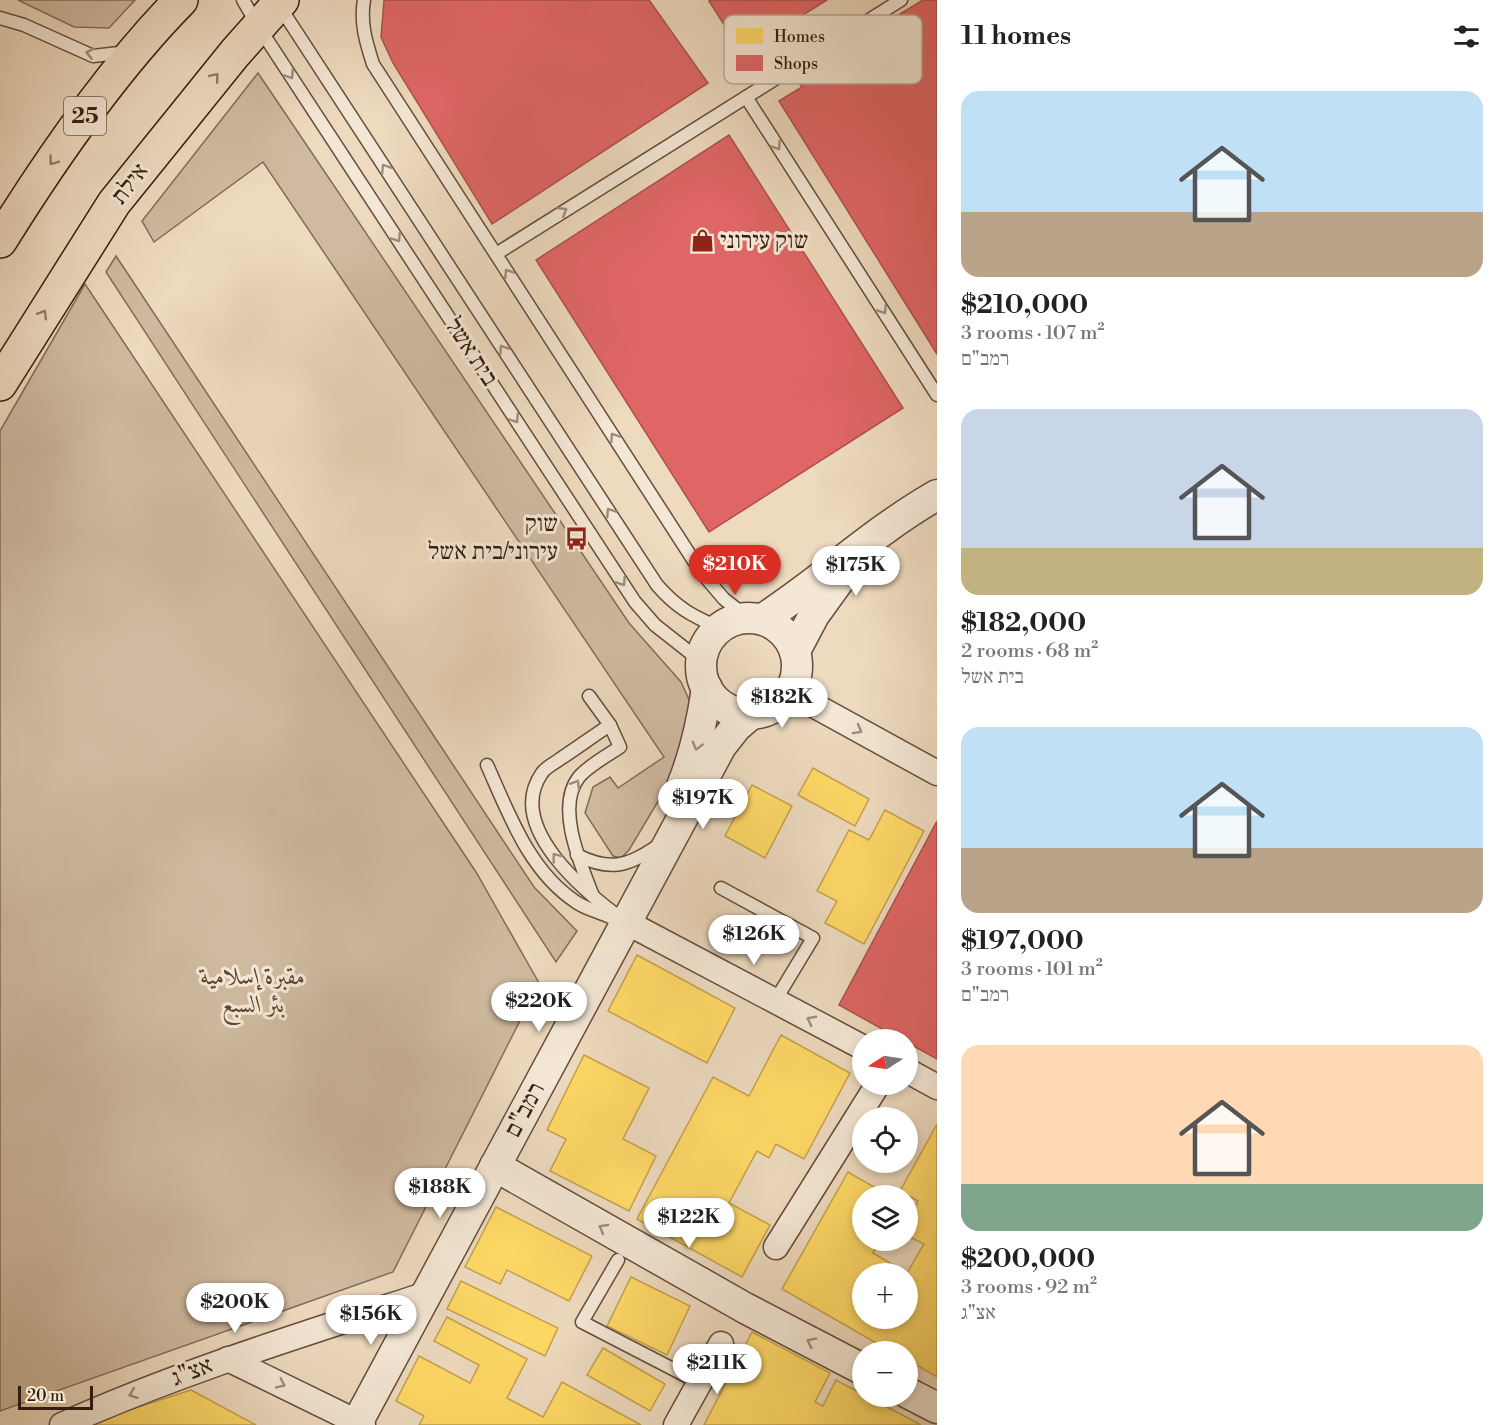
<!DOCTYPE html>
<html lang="en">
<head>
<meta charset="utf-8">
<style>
	:root { --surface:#fff; --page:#f2f2f2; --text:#222; --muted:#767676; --accent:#d93025 }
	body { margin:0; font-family:"Libre Bodoni",Amiri,"Frank Ruhl Libre",serif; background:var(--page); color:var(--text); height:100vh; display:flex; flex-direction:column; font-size:22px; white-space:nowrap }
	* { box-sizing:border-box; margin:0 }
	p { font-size:20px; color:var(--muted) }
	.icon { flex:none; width:33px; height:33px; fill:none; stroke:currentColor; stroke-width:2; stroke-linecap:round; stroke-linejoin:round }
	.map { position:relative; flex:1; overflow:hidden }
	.panel { display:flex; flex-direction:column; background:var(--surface); width:570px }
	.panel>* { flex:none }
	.needle { width:39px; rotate:258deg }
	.tools { position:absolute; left:852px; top:1029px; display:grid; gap:12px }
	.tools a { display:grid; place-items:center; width:66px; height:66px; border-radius:50%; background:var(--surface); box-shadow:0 3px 9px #0003; font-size:30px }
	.scale { position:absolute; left:18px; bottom:15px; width:75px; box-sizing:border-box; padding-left:6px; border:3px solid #361e0f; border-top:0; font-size:16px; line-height:21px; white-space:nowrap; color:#361e0f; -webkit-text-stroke:4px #f4e7d5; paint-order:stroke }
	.price { position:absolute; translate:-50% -51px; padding:0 14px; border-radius:21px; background:#fff; color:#222; font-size:20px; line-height:39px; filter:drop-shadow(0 2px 3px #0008) }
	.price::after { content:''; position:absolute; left:50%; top:36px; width:18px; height:14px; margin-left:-9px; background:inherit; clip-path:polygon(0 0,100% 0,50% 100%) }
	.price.on { background:var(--accent); color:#fff }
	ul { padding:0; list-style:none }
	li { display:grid; align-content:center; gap:12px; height:318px; padding:0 24px }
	li span { display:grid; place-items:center; height:186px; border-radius:18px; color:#555 }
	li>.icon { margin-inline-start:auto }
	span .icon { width:108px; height:108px; fill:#fffc; stroke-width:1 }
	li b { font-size:26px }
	h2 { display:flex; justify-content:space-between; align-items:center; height:72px; padding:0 24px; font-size:26px }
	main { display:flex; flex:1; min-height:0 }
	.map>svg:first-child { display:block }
	.green { fill:#cfbaa1; stroke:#826c58; stroke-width:1.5 }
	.homes { fill:#ffd966; stroke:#c3a14c; stroke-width:1.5; fill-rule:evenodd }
	.shops { fill:#e06666; stroke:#ad504c; stroke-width:1.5 }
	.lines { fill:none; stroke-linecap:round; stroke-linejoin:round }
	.service-casing { stroke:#644d3b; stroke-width:15 }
	.minor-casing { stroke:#644d3b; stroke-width:27 }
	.tertiary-casing { stroke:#644d3b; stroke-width:33 }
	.trunk-casing { stroke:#361e0f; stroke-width:36 }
	.service { stroke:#f4e7d5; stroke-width:12 }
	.minor { stroke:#f4e7d5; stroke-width:24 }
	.tertiary { stroke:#f4e7d5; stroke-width:30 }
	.trunk { stroke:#eedabf; stroke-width:33 }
	.oneway { stroke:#9e8d7c }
	.oneway2 { stroke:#927c67 }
	.labels { text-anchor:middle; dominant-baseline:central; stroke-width:6; stroke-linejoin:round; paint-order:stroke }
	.shield { fill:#f4e7d5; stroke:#6f5a4a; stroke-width:1.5 }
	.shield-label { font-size:22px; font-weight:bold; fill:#361e0f }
	.street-label { font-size:24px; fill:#361e0f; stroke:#f4e7d5 }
	.poi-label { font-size:24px; fill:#361e0f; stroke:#f4e7d5; text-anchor:start }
	.park-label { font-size:24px; font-style:italic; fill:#5c4534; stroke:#f4e7d5 }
	.key { fill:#f4e7d5; stroke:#bbab9a; stroke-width:1.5 }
	.key-label { font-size:16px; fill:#361e0f }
</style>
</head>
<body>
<main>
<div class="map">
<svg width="937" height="1425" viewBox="0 0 937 1425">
	<rect width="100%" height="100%" fill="#eedabf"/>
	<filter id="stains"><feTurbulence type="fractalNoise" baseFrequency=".00333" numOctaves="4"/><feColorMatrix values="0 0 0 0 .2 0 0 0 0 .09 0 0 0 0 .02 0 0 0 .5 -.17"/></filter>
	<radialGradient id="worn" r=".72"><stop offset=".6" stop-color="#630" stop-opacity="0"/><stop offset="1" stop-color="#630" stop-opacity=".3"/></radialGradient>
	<g class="green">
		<path d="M18 0H135L109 28 74 27Z"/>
		<path d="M258 73 629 623 681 682 692 706 681 763 629 850 621 858 613 856 585 813 593 787 610 777 618 788 664 757 263 162 154 242 142 221Z"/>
		<path d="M116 256 534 887 577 931 556 962 106 272Z"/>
		<path d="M85 284 476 872 539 983 393 1272 0 1411V431Z"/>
	</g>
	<g class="homes">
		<path d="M813 768 869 799 855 826 798 795Z"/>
		<path d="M752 785 792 806 765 858 725 836Z"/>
		<path d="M885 810 924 831 864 944 825 923 837 901 817 891 849 830 869 840Z"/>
		<path d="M637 955 735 1008 707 1063 608 1011Z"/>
		<path d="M781 1035 850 1073 804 1159 776 1144 769 1158 757 1151 729 1203 770 1225 742 1277 637 1219 713 1077 749 1096Z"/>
		<path d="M584 1055 649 1088 623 1139 656 1156 629 1211 550 1171 566 1139 547 1130Z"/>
		<path d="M937 1124V1377L908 1360V1352H892L782 1289 848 1172 881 1191 878 1196H862V1240H880L873 1253 907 1273 924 1244 908 1236V1219L918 1201 900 1191ZM862 1274H908V1318H862Z"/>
		<path d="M496 1207 592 1256 569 1301 507 1270 500 1284 465 1267Z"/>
		<path d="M631 1277 690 1306 667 1355 607 1326Z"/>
		<path d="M461 1281 558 1328 545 1356 447 1309Z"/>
		<path d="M447 1317 527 1359 507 1398 543 1417 562 1382 641 1425H419L424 1416 396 1401 419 1356 470 1383 479 1365 434 1341Z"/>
		<path d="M752 1332 830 1373 815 1402 823 1406 836 1380 862 1394V1396H867L921 1425H704Z"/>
		<path d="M603 1348 665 1384 650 1411 587 1375Z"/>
		<path d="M191 1390 256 1425H83Z"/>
	</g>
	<g class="shops">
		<path d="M384 0H649L708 83 492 224 393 63 381 37Z"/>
		<path d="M711 0H827L742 53 709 1Z"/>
		<path d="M923 0H937V354L779 101 802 87 795 76 858 36 869 53 899 34 890 20Z"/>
		<path d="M729 135 903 408 709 532 536 260Z"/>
		<path d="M937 821V1059L908 1043V1040H902L839 1005Z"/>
	</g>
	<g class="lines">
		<defs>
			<g id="service">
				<path d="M243 0 258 26 635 602 655 625 702 662"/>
				<path d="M364 0C360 23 366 42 373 64L701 572 724 599 748 618"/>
				<path d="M280 7 657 585C677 608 691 615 719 628"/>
				<path d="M0 18 24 25 93 56 119 53 125 50"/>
				<path d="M746 97 937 395"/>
				<path d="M496 254 901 0"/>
				<path d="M589 696 610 725C593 736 577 748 560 759 555 763 546 767 542 773 504 827 587 894 626 922"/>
				<path d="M487 765C509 814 529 871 576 902 586 909 599 912 610 917"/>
				<path d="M577 855C609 871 627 867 656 847"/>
				<path d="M721 888 813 938 775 1001"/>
				<path d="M593 896C581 865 555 807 579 777 588 766 608 755 620 747L610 725"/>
				<path d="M846 1136 862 1144"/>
				<path d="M618 1260 582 1322 700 1383"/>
			</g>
			<g id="minor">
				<path d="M786 696 808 702 937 773"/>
				<path d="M626 922 862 1047"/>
				<path d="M908 1071 937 1087"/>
				<path d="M776 1247 878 1084"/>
				<path d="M228 1359 363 1425"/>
				<path d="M62 1425C180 1372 304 1334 427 1294"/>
				<path d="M676 1425 721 1344"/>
			</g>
			<g id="tertiary">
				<circle cx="749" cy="666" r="48"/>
				<path d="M763 619C823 580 874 531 937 495"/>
				<path d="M795 651 814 615 845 572"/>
				<path d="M682 786C695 754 702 723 707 688"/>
				<path d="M495 1166 745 1308 862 1369"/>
				<path d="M908 1393 937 1408"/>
				<path d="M356 1425 721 746 736 727 751 714"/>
			</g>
			<g id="trunk">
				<path d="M0 241C51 159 113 69 181 0"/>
				<path d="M0 384 114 203 235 53 282 0"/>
			</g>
		</defs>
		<use href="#service" class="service-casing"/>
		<use href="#minor" class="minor-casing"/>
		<use href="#tertiary" class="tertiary-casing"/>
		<use href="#trunk" class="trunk-casing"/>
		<use href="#service" class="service"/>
		<use href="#minor" class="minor"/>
		<use href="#tertiary" class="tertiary"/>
		<use href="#trunk" class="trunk"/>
	</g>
	<defs><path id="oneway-chevron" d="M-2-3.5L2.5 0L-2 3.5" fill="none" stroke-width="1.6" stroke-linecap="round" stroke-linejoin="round" transform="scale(1.5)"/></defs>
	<g class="oneway">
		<use href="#oneway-chevron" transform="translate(90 53) rotate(-165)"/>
		<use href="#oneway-chevron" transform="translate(290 75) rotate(57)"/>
		<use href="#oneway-chevron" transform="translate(777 146) rotate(57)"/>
		<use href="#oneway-chevron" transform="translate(385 168) rotate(-123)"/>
		<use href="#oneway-chevron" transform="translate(563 211) rotate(-32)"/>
		<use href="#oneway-chevron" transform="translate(397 238) rotate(57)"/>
		<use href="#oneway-chevron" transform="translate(508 273) rotate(-123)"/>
		<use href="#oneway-chevron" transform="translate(883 310) rotate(57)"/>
		<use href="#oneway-chevron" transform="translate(503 349) rotate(-123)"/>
		<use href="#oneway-chevron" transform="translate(515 419) rotate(57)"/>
		<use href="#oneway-chevron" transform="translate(614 437) rotate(-123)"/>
		<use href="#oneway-chevron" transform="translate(610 512) rotate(-123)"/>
		<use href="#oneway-chevron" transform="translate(622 582) rotate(57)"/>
		<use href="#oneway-chevron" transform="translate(858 730) rotate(29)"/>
		<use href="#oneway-chevron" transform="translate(697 746) rotate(106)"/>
		<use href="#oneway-chevron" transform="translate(576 784) rotate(-59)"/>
		<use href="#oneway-chevron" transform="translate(556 857) rotate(-128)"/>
		<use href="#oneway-chevron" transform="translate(811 1020) rotate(-152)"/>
		<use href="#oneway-chevron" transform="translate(603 1228) rotate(-150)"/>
		<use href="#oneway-chevron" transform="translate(811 1342) rotate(-153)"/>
		<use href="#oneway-chevron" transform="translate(281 1384) rotate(26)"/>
		<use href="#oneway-chevron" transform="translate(133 1394) rotate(159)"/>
	</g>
	<g class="oneway2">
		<use href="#oneway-chevron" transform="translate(215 77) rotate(-50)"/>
		<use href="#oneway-chevron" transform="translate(53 161) rotate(126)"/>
		<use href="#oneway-chevron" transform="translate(43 314) rotate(-58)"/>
	</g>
	<defs>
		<symbol id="shop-bare" viewBox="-9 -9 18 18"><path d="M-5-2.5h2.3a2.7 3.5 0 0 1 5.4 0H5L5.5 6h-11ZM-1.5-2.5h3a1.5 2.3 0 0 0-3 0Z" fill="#8f2418" stroke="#f4e7d5" stroke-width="2.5" paint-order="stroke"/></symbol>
		<symbol id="bus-bare" viewBox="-9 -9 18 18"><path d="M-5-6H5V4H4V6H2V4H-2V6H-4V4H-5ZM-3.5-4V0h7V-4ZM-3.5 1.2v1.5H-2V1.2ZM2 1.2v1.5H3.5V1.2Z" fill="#8f2418" stroke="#f4e7d5" stroke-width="2.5" paint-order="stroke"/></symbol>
	</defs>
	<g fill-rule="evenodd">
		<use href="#shop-bare" x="686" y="224" width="33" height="33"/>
		<use href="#bus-bare" x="560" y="522" width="33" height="33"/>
	</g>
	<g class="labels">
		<rect class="shield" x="64" y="97" width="42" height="38" rx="4.5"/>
		<g class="shield-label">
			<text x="85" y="116">25</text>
		</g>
		<g class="street-label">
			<text transform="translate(130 184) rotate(-52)">אילת</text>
			<text transform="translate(471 352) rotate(57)">בית אשל</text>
			<text transform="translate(525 1110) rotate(-62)">רמב"ם</text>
			<text transform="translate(192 1372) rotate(-21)">אצ"ג</text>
		</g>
		<g class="poi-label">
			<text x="720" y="241">שוק עירוני</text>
			<text x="558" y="524" text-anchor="end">שוק<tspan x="558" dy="28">עירוני/בית אשל</tspan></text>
		</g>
		<g class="park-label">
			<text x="253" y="977">مقبرة إسلامية<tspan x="253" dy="28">بئر السبع</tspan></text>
		</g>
	</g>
	<rect x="724" y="15" width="198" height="69" rx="9" class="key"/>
	<rect x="736" y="28" width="27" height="16" fill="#ffd966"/>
	<rect x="736" y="55" width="27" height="16" fill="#e06666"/>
	<g class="key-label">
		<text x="774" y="42">Homes</text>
		<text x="774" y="69">Shops</text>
	</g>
	<rect width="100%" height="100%" filter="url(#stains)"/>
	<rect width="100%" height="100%" fill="url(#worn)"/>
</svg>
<div class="tools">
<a><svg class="needle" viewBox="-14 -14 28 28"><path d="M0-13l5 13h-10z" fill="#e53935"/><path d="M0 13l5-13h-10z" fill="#767676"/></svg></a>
<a><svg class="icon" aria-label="locate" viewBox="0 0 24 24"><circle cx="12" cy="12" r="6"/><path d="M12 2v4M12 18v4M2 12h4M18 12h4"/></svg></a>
<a><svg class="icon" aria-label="layers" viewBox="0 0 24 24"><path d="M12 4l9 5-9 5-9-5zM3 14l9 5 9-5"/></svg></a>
<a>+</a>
<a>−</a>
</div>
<div class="scale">20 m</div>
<b class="price on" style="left:735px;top:596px">$210K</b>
<b class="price" style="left:856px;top:597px">$175K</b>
<b class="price" style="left:782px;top:729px">$182K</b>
<b class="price" style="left:703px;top:830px">$197K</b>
<b class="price" style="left:754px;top:966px">$126K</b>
<b class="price" style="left:539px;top:1033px">$220K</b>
<b class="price" style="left:440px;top:1219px">$188K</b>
<b class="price" style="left:689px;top:1249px">$122K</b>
<b class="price" style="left:235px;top:1334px">$200K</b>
<b class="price" style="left:371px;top:1346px">$156K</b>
<b class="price" style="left:717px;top:1395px">$211K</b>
</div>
<section class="panel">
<h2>11 homes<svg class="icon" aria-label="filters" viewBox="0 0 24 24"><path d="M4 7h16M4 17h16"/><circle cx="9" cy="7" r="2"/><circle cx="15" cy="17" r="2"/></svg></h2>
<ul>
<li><span style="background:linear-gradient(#bfe0f5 65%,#b9a48a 0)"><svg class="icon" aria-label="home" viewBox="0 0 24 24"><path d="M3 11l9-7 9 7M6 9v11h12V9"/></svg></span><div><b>$210,000</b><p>3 rooms · 107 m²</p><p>רמב&quot;ם</p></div></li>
<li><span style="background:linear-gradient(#c9d6e8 75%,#c2b280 0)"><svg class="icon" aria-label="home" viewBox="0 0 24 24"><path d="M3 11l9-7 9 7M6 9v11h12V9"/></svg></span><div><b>$182,000</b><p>2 rooms · 68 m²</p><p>בית אשל</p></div></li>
<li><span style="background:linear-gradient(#bfe0f5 65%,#b9a48a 0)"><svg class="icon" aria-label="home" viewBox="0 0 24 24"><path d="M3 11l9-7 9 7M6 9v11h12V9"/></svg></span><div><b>$197,000</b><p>3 rooms · 101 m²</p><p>רמב&quot;ם</p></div></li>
<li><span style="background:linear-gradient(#ffd9b3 75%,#7fa58c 0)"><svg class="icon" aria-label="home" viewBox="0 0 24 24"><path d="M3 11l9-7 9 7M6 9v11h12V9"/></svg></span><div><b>$200,000</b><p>3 rooms · 92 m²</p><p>אצ&quot;ג</p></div></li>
</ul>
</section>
</main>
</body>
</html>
